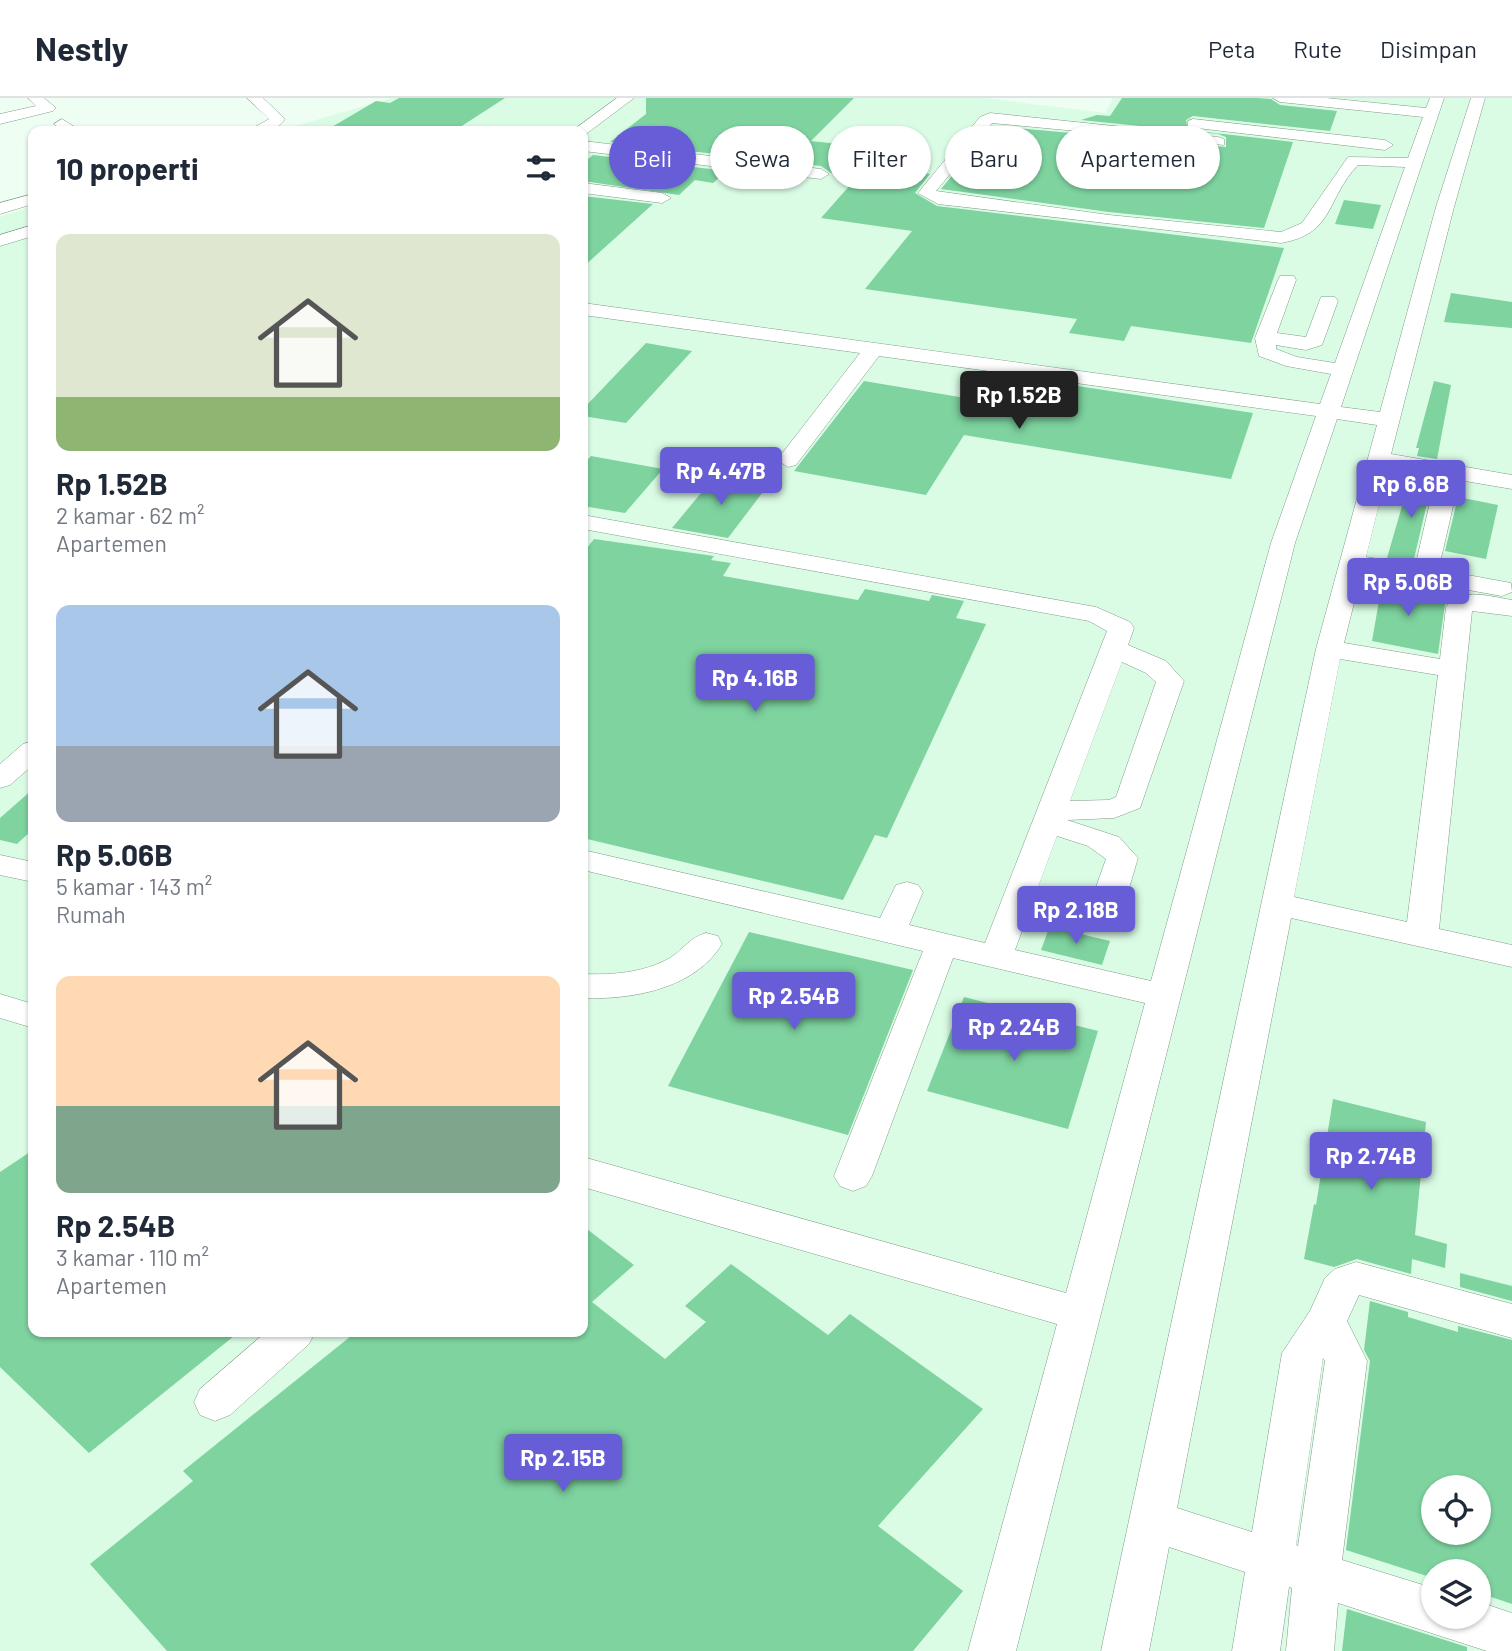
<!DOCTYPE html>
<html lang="id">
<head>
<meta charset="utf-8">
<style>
	:root { --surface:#fff; --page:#f2f2f3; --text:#1f2937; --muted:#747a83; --line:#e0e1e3; --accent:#675dd6 }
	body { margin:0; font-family:Barlow,sans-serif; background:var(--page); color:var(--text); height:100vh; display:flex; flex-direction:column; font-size:26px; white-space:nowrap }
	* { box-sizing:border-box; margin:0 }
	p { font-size:23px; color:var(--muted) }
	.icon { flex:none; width:38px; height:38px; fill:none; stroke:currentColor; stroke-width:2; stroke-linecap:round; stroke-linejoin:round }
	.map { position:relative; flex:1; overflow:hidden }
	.sheet { position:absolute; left:28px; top:28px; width:560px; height:1211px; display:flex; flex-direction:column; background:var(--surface); border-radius:14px; box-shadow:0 2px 5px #0004 }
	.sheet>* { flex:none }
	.guide { position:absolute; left:609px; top:28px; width:665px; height:63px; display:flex; gap:14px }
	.fabs { position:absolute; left:1421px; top:1377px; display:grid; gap:14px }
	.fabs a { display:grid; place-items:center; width:70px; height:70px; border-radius:50%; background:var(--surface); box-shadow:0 2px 5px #0004; font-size:35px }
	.price { position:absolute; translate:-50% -60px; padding:0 16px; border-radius:7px; background:var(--accent); color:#fff; font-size:23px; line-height:46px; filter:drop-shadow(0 2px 4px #0008) }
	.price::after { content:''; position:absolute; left:50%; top:42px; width:21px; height:16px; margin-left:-10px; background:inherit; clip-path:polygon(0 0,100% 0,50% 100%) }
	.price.on { background:#222; color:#fff }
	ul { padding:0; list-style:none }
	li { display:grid; align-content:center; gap:14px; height:371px; padding:0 28px }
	li span { display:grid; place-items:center; height:217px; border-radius:14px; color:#555 }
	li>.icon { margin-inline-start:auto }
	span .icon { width:126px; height:126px; fill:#fffc; stroke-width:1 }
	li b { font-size:30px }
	h2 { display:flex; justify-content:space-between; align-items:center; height:84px; padding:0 28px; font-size:30px }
	.pill { padding:0 24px; border-radius:32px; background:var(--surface); box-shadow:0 2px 5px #0004; font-size:24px; line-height:63px }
	.pill.on { background:var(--accent); color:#fff }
	header { display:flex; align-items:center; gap:42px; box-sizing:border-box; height:98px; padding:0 35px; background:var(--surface); border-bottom:2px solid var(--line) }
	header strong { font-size:33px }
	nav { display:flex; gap:38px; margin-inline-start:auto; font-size:24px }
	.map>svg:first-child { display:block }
	.built { fill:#dafce5; fill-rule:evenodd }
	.building { fill:#7ed39f; fill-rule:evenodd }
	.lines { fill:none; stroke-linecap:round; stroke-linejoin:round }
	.minor-casing { stroke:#829b8a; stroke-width:1 }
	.minor { fill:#fff; fill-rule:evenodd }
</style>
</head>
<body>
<header>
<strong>Nestly</strong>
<nav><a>Peta</a><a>Rute</a><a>Disimpan</a></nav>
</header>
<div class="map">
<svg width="1512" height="1553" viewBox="0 0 1512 1553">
	<rect width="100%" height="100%" fill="#eefef3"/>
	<path class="built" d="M392 0H985L1105 15 1113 0H1512V1553H0V119L33 108V1234H583V33H278ZM1433 1390H1479V1435H1433ZM1433 1474H1479V1519H1433Z"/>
	<g class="building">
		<path d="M399 0H505L454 33H325L376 3 390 5Z"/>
		<path d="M646 0H854L811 43 885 51 882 55 890 56 875 69 930 76 915 95 937 108 1284 150 1251 245 1131 228 1124 243 1069 235 1077 221 865 191 912 133 821 120 858 78 831 75 821 68 610 44 646 16Z"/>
		<path d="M1122 0H1257L1271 1 1280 7 1337 13 1330 33 1193 18 1186 22 1188 32 1293 44 1264 130 1109 114 941 91 993 28 1226 49V39L1218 36 1081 22 1097 17 1110 18Z"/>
		<path d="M593 57 727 73 713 85 695 82 679 97 583 83V65Z"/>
		<path d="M583 98 653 106 583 169Z"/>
		<path d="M1344 102 1381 107 1373 131 1335 126Z"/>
		<path d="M1451 195 1512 204V230L1444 224Z"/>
		<path d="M646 245 692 253 626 325 583 318V311Z"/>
		<path d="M1011 279 1045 283 1253 315 1231 381 964 337 926 397 794 373 864 283 995 305Z"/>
		<path d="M1434 283 1451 287 1437 361 1417 358 1419 350H1416Z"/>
		<path d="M591 358 663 371 625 415 583 408V367Z"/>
		<path d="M716 377 769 386 728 440 672 430Z"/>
		<path d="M1411 377 1433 380 1413 465 1387 460Z"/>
		<path d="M1458 399 1498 407 1486 461 1445 453Z"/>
		<path d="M594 441 714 458 711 462 731 465 723 478 858 502 865 491 929 503 932 497 964 503 956 520 986 526 887 740 875 737 843 802 583 740V455Z"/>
		<path d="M1383 480 1418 486 1416 501 1445 506 1438 556 1372 543Z"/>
		<path d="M33 691V731L17 746 0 742V720Z"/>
		<path d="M1048 833H1068L1110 843 1102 867 1041 852Z"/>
		<path d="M749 834 913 872 848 1037 668 988Z"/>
		<path d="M964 899 1098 933 1068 1031 927 993Z"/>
		<path d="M1333 1001 1426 1024 1415 1137 1447 1146 1445 1170 1412 1161 1411 1176 1357 1161 1334 1169 1304 1161 1314 1106 1316 1107Z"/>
		<path d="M33 1052V1234H239L89 1355 0 1269V1074Z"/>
		<path d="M583 1128 634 1167 592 1204 665 1261 706 1224 685 1208 731 1166 828 1237 850 1216 983 1311 878 1428 963 1493 913 1553H167L90 1466 193 1383 183 1373 356 1234H583Z"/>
		<path d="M1460 1175 1512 1188V1203L1460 1189Z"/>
		<path d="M1370 1203 1408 1214V1219L1458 1234V1228L1512 1242V1506L1479 1495V1474H1433V1480L1346 1452 1370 1263 1364 1252ZM1433 1390H1479V1435H1433Z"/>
		<path d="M1347 1511 1467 1549V1553H1342Z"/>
	</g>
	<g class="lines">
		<defs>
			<g id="minor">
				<path d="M28 0H44L56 10 53 13 0 26V16L36 8Z"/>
				<path d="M247 0H263L285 21C275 35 264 33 248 33L269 21Z"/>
				<path d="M617 0H634L586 36 572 33Z"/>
				<path d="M1273 0H1326L1426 10 1430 0H1444L1341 309 1380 314 1436 109 1471 0H1485L1454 109 1391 356 1512 377V391L1459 382 1440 465 1435 471 1511 485 1512 494 1502 498 1362 473 1344 545 1440 561 1446 509C1461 488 1491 499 1512 502V518L1472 513 1439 831 1512 847V869L1291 820 1177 1410 1252 1434 1282 1255 1310 1213 1325 1180 1335 1171 1356 1164 1512 1206V1240L1359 1197 1347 1223 1367 1263 1342 1462 1433 1490V1519H1479V1504L1512 1515V1553H1487L1338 1505 1334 1553H1286L1292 1490 1289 1489 1280 1553H1232L1245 1474 1169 1449 1149 1553H1101L1316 551 1377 327 1337 321 1295 445 1016 1553H968L1057 1226 583 1089V1059L1066 1195 1145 905 953 860 872 1078 866 1088 853 1093 840 1088 834 1078 923 853 583 772V752L880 820 896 787 907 784 918 787 923 794 909 827 985 845 1107 533 1089 523 583 431V417L1096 509 1130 524 1134 530 1128 547 1166 563 1184 583 1140 710 1114 720 1067 722 1119 739 1138 760C1134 772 1125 810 1116 817 1096 834 1049 830 1023 830L1015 852 1151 883 1271 445 1316 318 879 258 796 367 788 369 777 362 860 255 583 217V205L1320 306 1331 276 1286 268 1259 258 1255 240 1278 182 1280 178H1294L1296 182 1277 235 1306 239 1321 199H1335L1338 203 1322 247 1306 252 1276 247V251L1297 259 1335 265 1405 69 1358 67C1326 100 1335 136 1281 145L938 106 918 95 980 19 990 15 1218 39 1224 41V47L992 25 936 93 1109 117 1281 134 1302 125 1348 59 1408 60 1423 19 1280 4ZM1388 370 1436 378 1416 465 1418 468 1366 459ZM1340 561 1438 577 1407 824 1294 799ZM1122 564 1146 575 1156 584 1116 699 1109 702 1070 703ZM1057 738 1088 748 1106 761 1091 803 1077 808H1031ZM1323 1260 1325 1263 1298 1448 1296 1447Z"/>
				<path d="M62 21 81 33H63L54 26Z"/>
				<path d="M1193 21 1385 42 1393 47 1385 52 1188 29V23Z"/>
				<path d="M583 43 821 71 829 76 821 81 583 53Z"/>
				<path d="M583 85 662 95 671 100 662 105 583 95Z"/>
				<path d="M33 96V106L0 116V105Z"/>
				<path d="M33 127V138L0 148V137Z"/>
				<path d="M33 643V667L10 687 0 690V666L23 646Z"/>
				<path d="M0 757 33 764V784L0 777Z"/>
				<path d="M706 835 718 838 722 846C695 891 631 902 583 900V876C613 877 643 875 670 860 684 851 690 839 706 835Z"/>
				<path d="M0 896 33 906V930L0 920Z"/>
				<path d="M266 1234H315L309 1246 230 1317 215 1323 200 1317 194 1304 200 1291Z"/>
			</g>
		</defs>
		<use href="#minor" class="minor-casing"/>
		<use href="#minor" class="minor"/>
	</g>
</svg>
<div class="fabs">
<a><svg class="icon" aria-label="locate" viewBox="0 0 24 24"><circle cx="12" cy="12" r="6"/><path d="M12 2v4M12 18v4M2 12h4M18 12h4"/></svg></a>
<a><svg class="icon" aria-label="layers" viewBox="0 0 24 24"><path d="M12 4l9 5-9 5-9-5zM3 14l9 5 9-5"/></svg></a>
</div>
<b class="price on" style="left:1019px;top:333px">Rp 1.52B</b>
<b class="price" style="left:721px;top:409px">Rp 4.47B</b>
<b class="price" style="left:1411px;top:422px">Rp 6.6B</b>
<b class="price" style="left:1408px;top:520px">Rp 5.06B</b>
<b class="price" style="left:755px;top:616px">Rp 4.16B</b>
<b class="price" style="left:1076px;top:848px">Rp 2.18B</b>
<b class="price" style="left:794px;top:934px">Rp 2.54B</b>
<b class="price" style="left:1014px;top:965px">Rp 2.24B</b>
<b class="price" style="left:1371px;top:1094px">Rp 2.74B</b>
<b class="price" style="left:563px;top:1396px">Rp 2.15B</b>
<div class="guide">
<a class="pill on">Beli</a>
<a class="pill">Sewa</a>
<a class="pill">Filter</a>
<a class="pill">Baru</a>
<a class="pill">Apartemen</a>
</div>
<section class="sheet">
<h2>10 properti<svg class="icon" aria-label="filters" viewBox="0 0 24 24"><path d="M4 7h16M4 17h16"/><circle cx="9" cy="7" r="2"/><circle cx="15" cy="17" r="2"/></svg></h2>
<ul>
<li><span style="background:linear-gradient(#dfe7d0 75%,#8fb573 0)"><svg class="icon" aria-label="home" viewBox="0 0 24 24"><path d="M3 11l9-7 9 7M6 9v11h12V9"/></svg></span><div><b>Rp 1.52B</b><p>2 kamar · 62 m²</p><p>Apartemen</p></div></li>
<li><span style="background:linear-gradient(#a9c7e8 65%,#9aa5b1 0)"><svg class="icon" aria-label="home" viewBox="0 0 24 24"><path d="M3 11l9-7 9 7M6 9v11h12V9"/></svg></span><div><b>Rp 5.06B</b><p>5 kamar · 143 m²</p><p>Rumah</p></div></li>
<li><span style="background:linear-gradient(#ffd9b3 60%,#7fa58c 0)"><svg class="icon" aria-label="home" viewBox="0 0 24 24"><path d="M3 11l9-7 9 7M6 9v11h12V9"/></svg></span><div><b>Rp 2.54B</b><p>3 kamar · 110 m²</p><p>Apartemen</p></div></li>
</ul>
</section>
</div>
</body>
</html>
